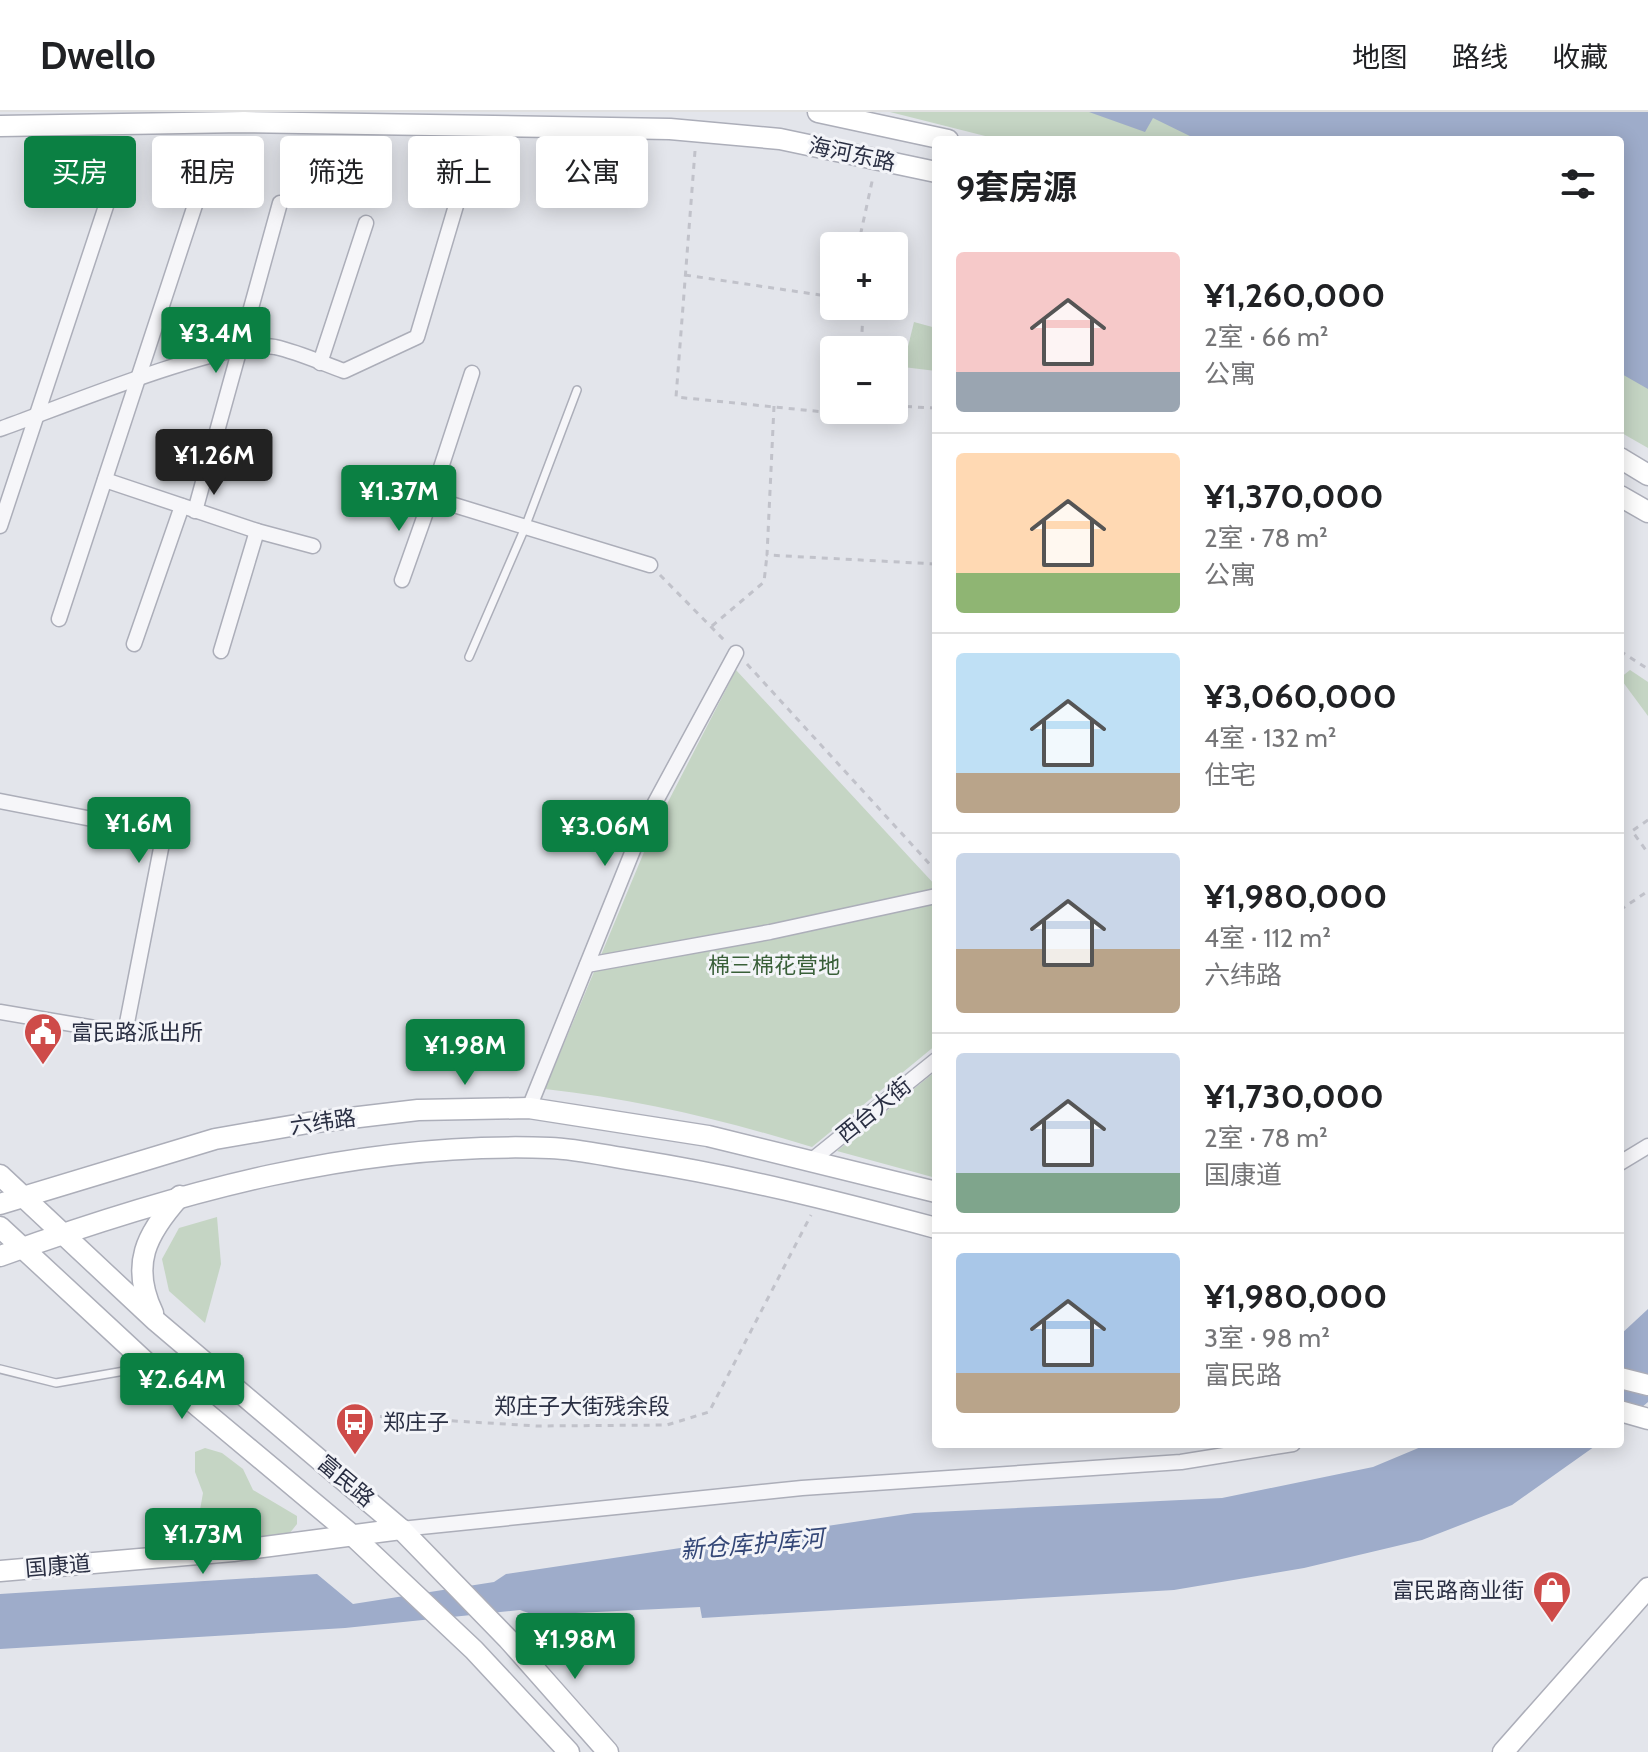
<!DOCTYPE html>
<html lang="zh">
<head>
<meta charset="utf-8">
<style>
	:root { --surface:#fff; --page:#f2f2f2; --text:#202124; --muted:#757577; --line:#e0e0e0; --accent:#0b8043 }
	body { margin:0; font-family:Cabin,"Noto Sans SC",sans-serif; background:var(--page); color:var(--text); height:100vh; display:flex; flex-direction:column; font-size:30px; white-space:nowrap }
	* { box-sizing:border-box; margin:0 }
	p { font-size:26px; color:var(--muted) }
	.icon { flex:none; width:44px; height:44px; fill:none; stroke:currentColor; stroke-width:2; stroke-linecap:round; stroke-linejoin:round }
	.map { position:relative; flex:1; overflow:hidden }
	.side { position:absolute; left:932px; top:24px; width:692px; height:1312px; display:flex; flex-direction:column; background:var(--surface); border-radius:8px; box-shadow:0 4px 20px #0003 }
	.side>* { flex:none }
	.top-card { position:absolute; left:24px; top:24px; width:760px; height:72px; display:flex; gap:16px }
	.tools { position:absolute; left:820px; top:120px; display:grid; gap:16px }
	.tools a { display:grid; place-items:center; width:88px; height:88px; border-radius:8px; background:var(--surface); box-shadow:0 4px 20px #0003; font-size:40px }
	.price { position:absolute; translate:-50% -68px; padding:0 18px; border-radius:8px; background:var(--accent); color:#fff; font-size:26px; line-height:52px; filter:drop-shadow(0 2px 4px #0008) }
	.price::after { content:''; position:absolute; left:50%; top:48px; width:24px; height:18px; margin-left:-12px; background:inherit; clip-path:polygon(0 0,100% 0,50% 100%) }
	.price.selected { background:#222; color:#fff }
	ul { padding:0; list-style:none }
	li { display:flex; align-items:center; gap:24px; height:200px; padding:0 24px }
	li+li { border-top:2px solid var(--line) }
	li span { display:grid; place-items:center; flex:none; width:224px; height:160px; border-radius:8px; color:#555 }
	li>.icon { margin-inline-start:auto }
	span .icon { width:96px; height:96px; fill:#fffc; stroke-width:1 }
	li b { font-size:34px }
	h2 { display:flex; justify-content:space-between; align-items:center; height:96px; padding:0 24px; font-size:34px }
	.pill { padding:0 28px; border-radius:8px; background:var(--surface); box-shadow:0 4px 20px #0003; font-size:28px; line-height:72px }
	.pill.selected { background:var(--accent); color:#fff }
	header { display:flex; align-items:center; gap:48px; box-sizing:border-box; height:112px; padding:0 40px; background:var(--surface); border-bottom:2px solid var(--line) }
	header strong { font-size:38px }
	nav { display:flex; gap:44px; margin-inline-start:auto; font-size:28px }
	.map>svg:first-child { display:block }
	.green { fill:#c5d5c4 }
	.water { fill:#9eacca }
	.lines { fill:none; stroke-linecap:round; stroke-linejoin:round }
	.lane-casing { stroke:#acaeb9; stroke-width:10 }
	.street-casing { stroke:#acaeb9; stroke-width:17 }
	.secondary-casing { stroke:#acaeb9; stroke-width:23 }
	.path { stroke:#c1c2ca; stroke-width:3; stroke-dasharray:6 6; stroke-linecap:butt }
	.lane { stroke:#f6f6f9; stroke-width:7 }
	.street { stroke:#f6f6f9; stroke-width:14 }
	.secondary { stroke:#fff; stroke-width:20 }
	.labels { text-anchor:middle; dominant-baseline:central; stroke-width:6; stroke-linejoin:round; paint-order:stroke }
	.street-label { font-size:22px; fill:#2a2f43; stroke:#f3f4f8 }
	.park-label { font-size:22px; fill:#395f38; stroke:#f3f4f8 }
	.poi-label { font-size:22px; fill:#2a2f43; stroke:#f3f4f8; text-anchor:start }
	.water-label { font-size:24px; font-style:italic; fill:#344777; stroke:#f3f4f8 }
</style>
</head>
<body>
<header>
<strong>Dwello</strong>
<nav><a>地图</a><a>路线</a><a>收藏</a></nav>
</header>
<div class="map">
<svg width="1648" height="1640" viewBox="0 0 1648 1640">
	<rect width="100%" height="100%" fill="#e3e5eb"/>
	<g class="green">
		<path d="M890 0H1648V336L1620 320V28H1001Z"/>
		<path d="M914 210 936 216V259L903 255Z"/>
		<path d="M736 558 936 774V933L812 1035C724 1008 637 987 545 977L652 721Z"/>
		<path d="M1630 558 1648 570V604L1620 566Z"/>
		<path d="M936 959V1066L837 1039Z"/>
		<path d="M217 1105 221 1152 205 1211 169 1179 162 1147 179 1116Z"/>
		<path d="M205 1336 222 1341 243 1357 253 1378 297 1404V1412L289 1422 217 1429 200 1398 203 1381 195 1360V1340Z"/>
	</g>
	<g class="water">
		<path d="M1089 0H1648V277L1620 261V28H1198L1153 6 1145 20Z"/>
		<path d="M1648 1197V1290L1620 1314V1223Z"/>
		<path d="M1428 1332H1598L1512 1393 1422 1428 1304 1456 1174 1478 702 1506 700 1495 534 1503 520 1498 345 1516 0 1537V1482L317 1462 353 1492 494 1470 506 1462 914 1401 1222 1386 1373 1355Z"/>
	</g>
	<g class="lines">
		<defs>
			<g id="lane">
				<path d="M469 545 524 418 577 278"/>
				<path d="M0 1257 56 1271 147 1255"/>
			</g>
			<g id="street">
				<path d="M320 251 366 111"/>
				<path d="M472 261 431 386 650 453"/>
				<path d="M0 317C54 298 227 226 275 235 298 240 322 251 344 259L417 225 463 70"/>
				<path d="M105 368 257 419 313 434"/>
				<path d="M195 399 280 91"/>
				<path d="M0 414 108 88"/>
				<path d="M402 468 431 386"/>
				<path d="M59 507 196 90"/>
				<path d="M134 532 182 394"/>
				<path d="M221 539 257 419"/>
				<path d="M0 689 164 721 125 921 0 900"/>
				<path d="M587 853 770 820 936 784"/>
				<path d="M529 996 644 711 736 541"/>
				<path d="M812 1048 936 948"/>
				<path d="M1620 1051 1648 1034"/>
				<path d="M401 1417 802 1376 1181 1350 1293 1332"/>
			</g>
			<g id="secondary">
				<path d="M818 0 948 28"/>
				<path d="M0 14 244 10 670 17 780 27 936 60"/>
				<path d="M1620 346 1648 363"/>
				<path d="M1620 384 1648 400"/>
				<path d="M0 1063 156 1209 401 1417 508 1527 608 1640"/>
				<path d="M0 1092 215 1027 308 1011 418 998 529 996 708 1024 936 1080"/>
				<path d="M0 1115 151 1255 352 1423 474 1538 569 1640"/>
				<path d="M0 1144C178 1080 359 1029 550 1036 578 1037 607 1044 634 1048 736 1064 836 1089 936 1116"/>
				<path d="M153 1201C130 1153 146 1122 180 1084"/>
				<path d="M1620 1266 1648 1273"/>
				<path d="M1620 1299 1648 1307"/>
				<path d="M0 1459 233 1439 401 1417"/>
				<path d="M1503 1640 1648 1476"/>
			</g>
		</defs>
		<use href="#lane" class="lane-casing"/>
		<use href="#street" class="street-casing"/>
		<use href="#secondary" class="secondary-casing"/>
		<g class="path">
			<path d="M695 39 676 285 873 305 886 298"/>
			<path d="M858 134 873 65"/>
			<path d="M685 163 834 185"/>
			<path d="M854 194 863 202 861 238"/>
			<path d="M774 294 767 443 936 452"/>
			<path d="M894 294 936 296"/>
			<path d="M660 463 725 529"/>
			<path d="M712 514 764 470 767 443"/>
			<path d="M1620 539 1648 557"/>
			<path d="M747 552 936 759"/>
			<path d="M1648 708 1632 719 1648 741"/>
			<path d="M1620 798 1648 779"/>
			<path d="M356 1303 537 1314 667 1313 709 1300 811 1103"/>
		</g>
		<use href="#lane" class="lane"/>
		<use href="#street" class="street"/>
		<use href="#secondary" class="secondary"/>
	</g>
	<defs>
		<symbol id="civic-pin" viewBox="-11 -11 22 30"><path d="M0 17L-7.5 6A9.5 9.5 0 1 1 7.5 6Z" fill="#ce4b49" stroke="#f3f4f8"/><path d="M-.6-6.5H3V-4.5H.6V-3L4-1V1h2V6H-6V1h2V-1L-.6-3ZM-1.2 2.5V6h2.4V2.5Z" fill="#fff"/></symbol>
		<symbol id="bus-pin" viewBox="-11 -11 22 30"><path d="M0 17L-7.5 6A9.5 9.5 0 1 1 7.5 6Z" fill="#ce4b49" stroke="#f3f4f8"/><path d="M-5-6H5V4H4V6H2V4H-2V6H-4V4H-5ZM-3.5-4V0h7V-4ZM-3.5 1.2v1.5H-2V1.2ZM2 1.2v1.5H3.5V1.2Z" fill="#fff"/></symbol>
		<symbol id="shop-pin" viewBox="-11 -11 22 30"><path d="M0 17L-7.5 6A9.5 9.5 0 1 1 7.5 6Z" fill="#ce4b49" stroke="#f3f4f8"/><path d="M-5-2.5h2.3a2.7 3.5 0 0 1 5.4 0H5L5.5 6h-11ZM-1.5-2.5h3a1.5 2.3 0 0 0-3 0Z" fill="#fff"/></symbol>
	</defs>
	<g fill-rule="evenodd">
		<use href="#civic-pin" x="21" y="898" width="44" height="60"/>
		<use href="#bus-pin" x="333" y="1288" width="44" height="60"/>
		<use href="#shop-pin" x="1530" y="1456" width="44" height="60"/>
	</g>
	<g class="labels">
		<g class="street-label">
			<text transform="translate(852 42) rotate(12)">海河东路</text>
			<text transform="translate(874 998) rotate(-39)">西台大街</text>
			<text transform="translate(323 1010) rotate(-8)">六纬路</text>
			<text x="582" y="1294">郑庄子大街残余段</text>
			<text transform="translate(346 1369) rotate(40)">富民路</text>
			<text transform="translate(58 1454) rotate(-5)">国康道</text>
		</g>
		<g class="park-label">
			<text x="774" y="853">棉三棉花营地</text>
		</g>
		<g class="poi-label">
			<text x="71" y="920">富民路派出所</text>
			<text x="383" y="1310">郑庄子</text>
			<text x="1524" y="1478" text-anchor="end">富民路商业街</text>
		</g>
		<g class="water-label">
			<text transform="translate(752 1432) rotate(-5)">新仓库护库河</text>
		</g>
	</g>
</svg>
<div class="tools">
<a>+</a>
<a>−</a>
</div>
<b class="price" style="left:216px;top:263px">¥3.4M</b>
<b class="price selected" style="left:214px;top:385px">¥1.26M</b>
<b class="price" style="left:399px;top:421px">¥1.37M</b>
<b class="price" style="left:139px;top:753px">¥1.6M</b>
<b class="price" style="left:605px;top:756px">¥3.06M</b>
<b class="price" style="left:465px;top:975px">¥1.98M</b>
<b class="price" style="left:182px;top:1309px">¥2.64M</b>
<b class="price" style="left:203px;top:1464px">¥1.73M</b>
<b class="price" style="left:575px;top:1569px">¥1.98M</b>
<div class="top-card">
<a class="pill selected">买房</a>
<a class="pill">租房</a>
<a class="pill">筛选</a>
<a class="pill">新上</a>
<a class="pill">公寓</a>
</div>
<section class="side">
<h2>9套房源<svg class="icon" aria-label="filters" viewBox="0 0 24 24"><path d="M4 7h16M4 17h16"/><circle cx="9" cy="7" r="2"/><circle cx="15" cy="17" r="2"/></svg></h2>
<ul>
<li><span style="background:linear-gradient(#f6c9c9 75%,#9aa5b1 0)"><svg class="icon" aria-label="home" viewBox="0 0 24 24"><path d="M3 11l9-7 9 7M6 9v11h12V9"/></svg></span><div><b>¥1,260,000</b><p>2室 · 66 m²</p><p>公寓</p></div></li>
<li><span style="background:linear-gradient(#ffd9b3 75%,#8fb573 0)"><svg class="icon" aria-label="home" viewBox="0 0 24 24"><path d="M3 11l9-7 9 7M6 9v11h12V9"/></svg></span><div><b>¥1,370,000</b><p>2室 · 78 m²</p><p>公寓</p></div></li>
<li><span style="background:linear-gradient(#bfe0f5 75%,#b9a48a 0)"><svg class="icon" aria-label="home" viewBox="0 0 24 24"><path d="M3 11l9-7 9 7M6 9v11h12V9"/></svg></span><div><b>¥3,060,000</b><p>4室 · 132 m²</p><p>住宅</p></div></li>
<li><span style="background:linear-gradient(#c9d6e8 60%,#b9a48a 0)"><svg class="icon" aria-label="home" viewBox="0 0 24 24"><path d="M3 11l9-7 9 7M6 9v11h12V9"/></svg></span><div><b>¥1,980,000</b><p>4室 · 112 m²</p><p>六纬路</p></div></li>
<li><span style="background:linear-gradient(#c9d6e8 75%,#7fa58c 0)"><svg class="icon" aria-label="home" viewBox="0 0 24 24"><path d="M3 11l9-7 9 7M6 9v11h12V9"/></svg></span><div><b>¥1,730,000</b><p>2室 · 78 m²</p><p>国康道</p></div></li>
<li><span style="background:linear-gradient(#a9c7e8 75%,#b9a48a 0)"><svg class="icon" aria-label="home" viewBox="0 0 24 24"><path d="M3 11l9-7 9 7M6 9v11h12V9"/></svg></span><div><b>¥1,980,000</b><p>3室 · 98 m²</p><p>富民路</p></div></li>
</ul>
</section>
</div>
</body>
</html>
